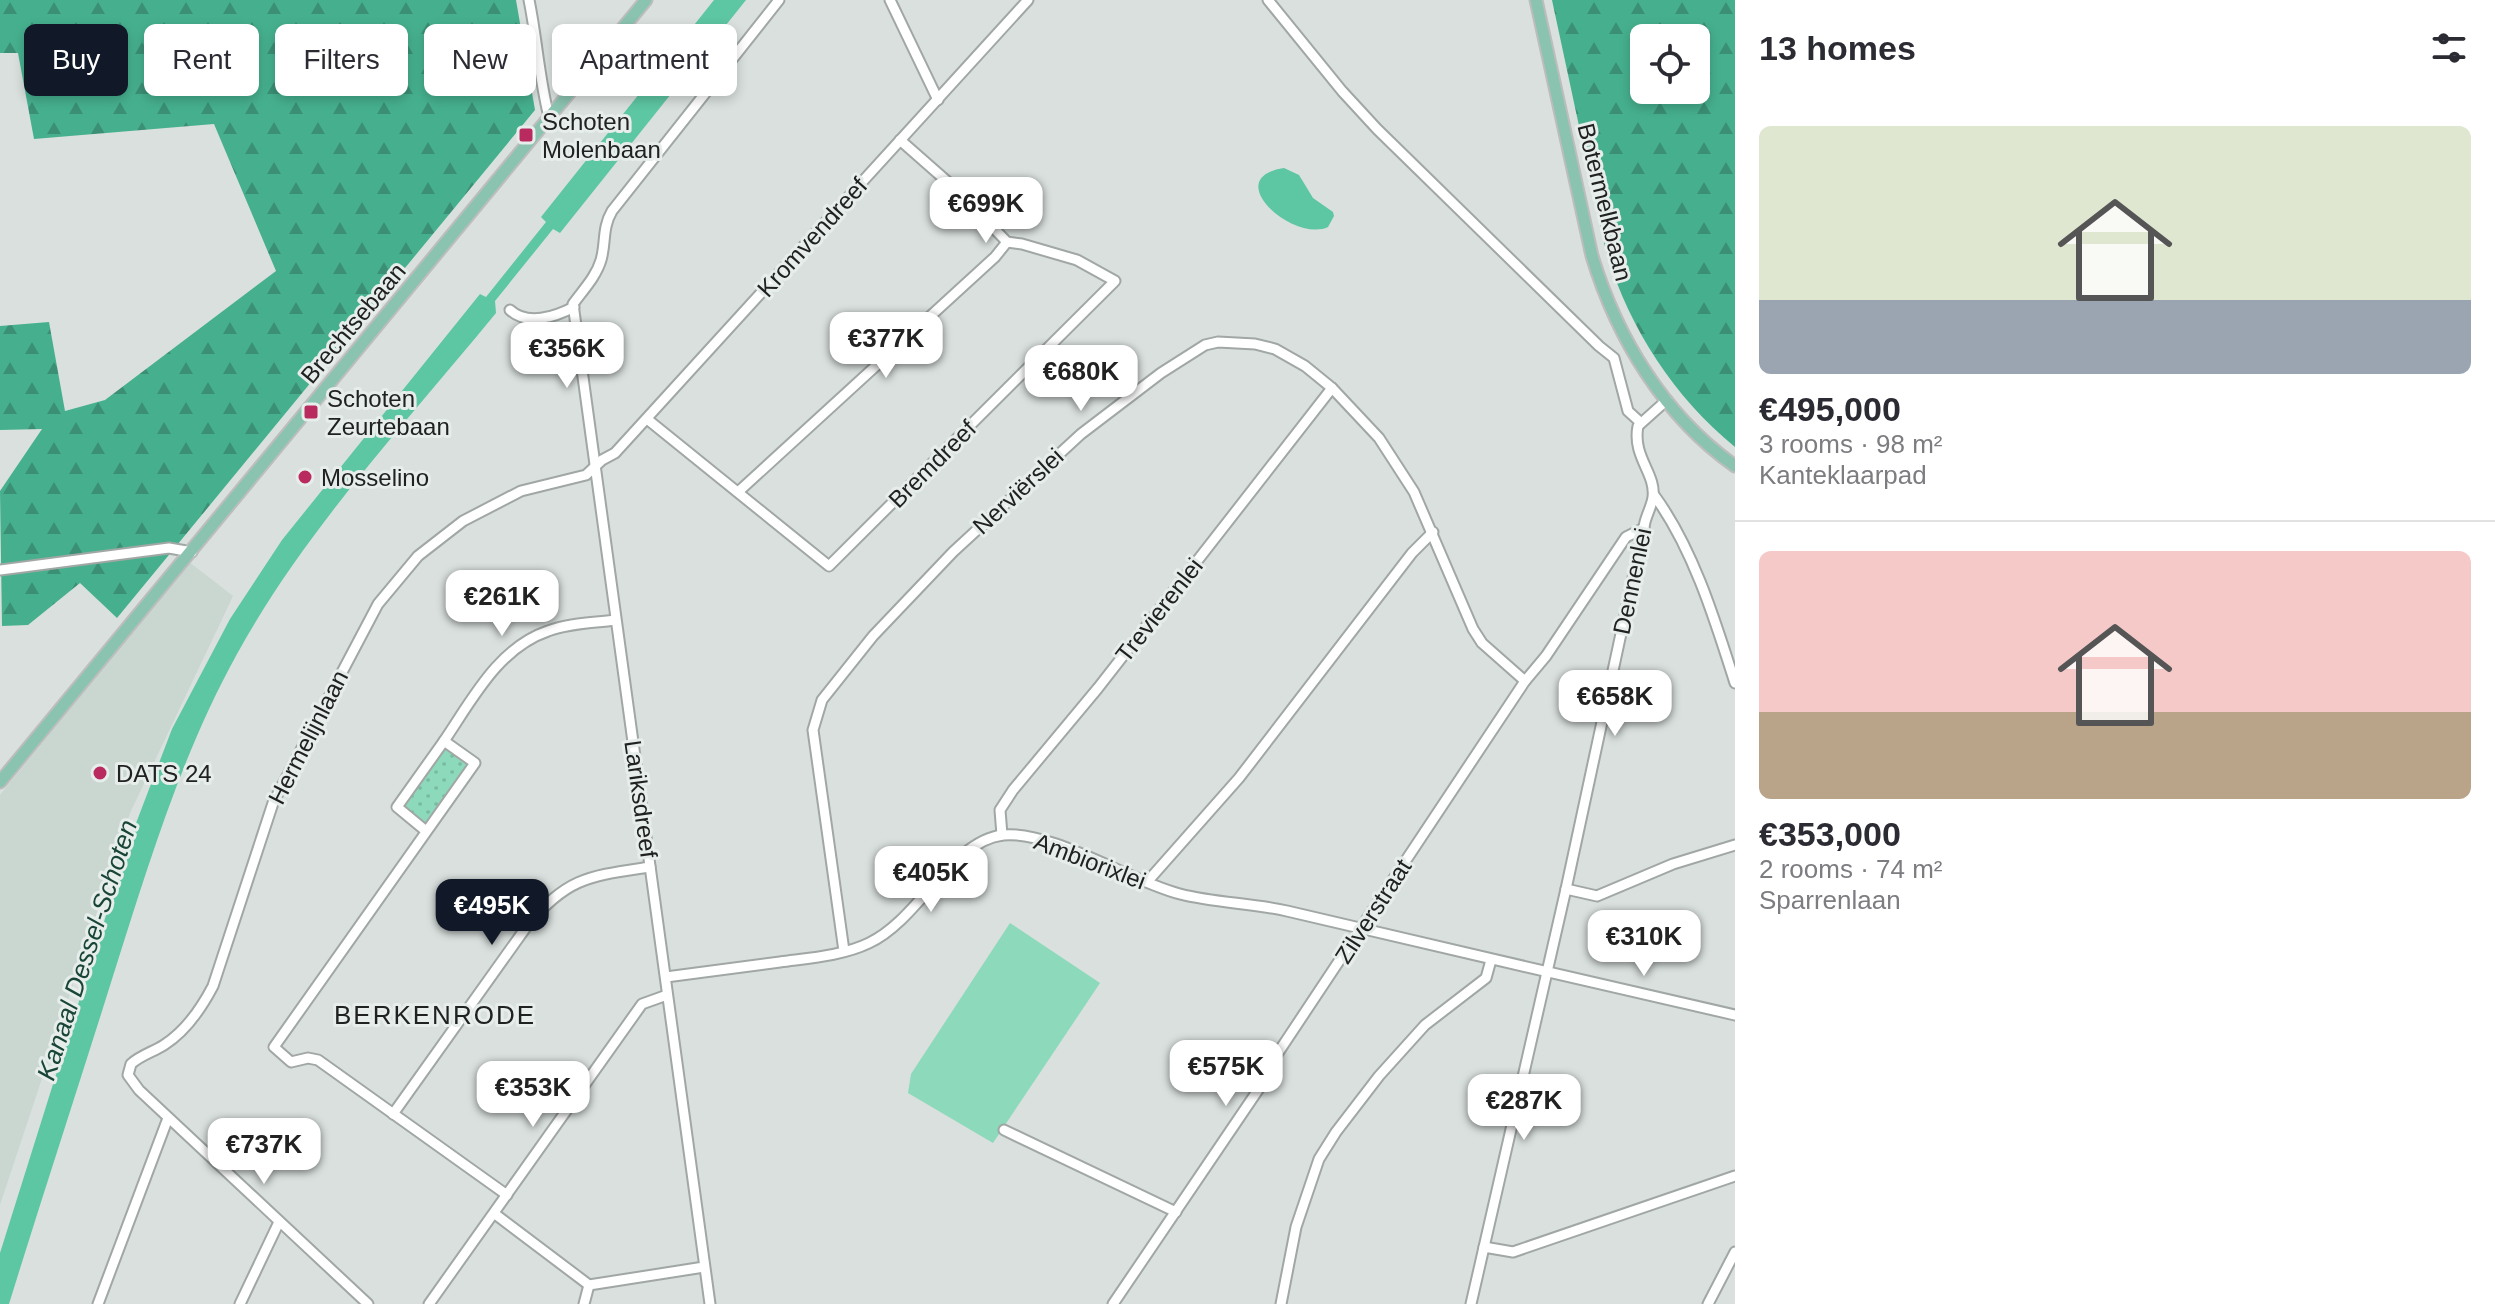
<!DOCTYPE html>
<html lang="en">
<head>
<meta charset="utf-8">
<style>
	:root { --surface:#fff; --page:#f7f7f7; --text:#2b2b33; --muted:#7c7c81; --line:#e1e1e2; --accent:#111827 }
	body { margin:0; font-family:Helvetica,sans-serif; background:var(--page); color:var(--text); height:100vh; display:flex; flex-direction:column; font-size:30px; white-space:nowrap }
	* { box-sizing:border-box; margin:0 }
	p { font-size:26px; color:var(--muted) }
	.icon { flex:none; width:44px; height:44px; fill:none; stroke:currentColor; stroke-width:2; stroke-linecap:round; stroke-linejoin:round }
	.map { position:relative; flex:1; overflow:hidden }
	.side { display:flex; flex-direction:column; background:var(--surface); width:760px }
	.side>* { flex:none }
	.guide { position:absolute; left:24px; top:24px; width:760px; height:72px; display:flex; gap:16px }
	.buttons { position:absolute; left:1630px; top:24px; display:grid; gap:16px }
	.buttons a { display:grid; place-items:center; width:80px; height:80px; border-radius:12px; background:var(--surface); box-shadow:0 4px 12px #0003; font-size:40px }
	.price { position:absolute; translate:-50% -68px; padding:0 18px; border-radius:16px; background:#fff; color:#222; font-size:26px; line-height:52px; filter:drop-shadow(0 2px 4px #0008) }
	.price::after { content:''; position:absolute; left:50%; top:48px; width:24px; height:18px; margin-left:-12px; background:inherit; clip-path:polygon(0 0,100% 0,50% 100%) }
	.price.selected { background:var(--accent); color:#fff }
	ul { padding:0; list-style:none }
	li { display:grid; align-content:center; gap:16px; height:424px; padding:0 24px }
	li+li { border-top:2px solid var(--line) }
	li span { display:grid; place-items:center; height:248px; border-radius:12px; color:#555 }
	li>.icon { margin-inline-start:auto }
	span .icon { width:144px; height:144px; fill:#fffc; stroke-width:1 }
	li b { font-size:34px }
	h2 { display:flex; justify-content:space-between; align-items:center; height:96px; padding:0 24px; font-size:34px }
	.pill { padding:0 28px; border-radius:12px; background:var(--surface); box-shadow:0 4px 12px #0003; font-size:28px; line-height:72px }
	.pill.selected { background:var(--accent); color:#fff }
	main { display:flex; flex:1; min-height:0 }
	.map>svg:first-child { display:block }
	.built { fill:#c9d7d0 }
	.grass { fill:url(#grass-dots) }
	.forest { fill:url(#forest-firs); fill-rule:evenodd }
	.park { fill:#8cd9bc }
	.water { fill:#5dc6a3 }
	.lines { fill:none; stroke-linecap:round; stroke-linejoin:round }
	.minor-casing { stroke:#a0a7a4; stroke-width:13 }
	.major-casing { stroke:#bcbdbc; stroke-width:15 }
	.minor { stroke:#fff; stroke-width:9 }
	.major { stroke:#8bc3b1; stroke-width:11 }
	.poi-dot { fill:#b92b5e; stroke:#e6edea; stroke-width:3 }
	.labels { text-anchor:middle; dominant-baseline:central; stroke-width:6; stroke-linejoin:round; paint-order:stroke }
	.poi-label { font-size:24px; fill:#202221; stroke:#e6edea; text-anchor:start }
	.street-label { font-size:24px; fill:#202221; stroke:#e6edea }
	.water-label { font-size:26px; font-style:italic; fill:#184537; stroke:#e6edea }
	.neighbourhood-label { font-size:26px; letter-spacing:2px; fill:#202221; stroke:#e6edea }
</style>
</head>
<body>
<main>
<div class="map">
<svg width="1735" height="1304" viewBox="0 0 1735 1304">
	<defs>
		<pattern id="grass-dots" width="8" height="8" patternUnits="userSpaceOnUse" patternTransform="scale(2)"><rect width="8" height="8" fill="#8cd9bc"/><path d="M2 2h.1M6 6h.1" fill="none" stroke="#78baa1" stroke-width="1.8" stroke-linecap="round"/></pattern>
		<pattern id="forest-firs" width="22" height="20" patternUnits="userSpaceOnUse" patternTransform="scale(2)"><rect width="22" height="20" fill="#46b08e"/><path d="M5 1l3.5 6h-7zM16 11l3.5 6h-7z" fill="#3a8f74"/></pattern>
	</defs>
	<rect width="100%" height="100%" fill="#d9e0dd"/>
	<path class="built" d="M189 562 233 596 130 813 0 1205V795Z"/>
	<path class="grass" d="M445 746 469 765 424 825 401 807Z"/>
	<g class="forest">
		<path d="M0 0H516L535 110 117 618 80 583 28 625 2 626 0 491 42 429 0 430V326L49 322 65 411 105 400 276 271 214 124 34 139 18 53H0Z"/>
		<path d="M1552 0H1735V447C1673 396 1630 329 1606 252ZM1696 38V90H1644V38Z"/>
	</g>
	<path class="park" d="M1010 923 1100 983 993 1143 908 1093 911 1074Z"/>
	<g class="water">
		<path d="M714 0H746L560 233 553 229 495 301 496 313C406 423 305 530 237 654 181 755 148 866 113 976 79 1085 43 1194 9 1304H0V1253L130 839 172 729 230 619 282 540 480 294 486 297 546 222 541 217Z"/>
		<path d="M1284 168 1299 175 1313 198 1333 212 1334 216 1328 227C1294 243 1219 178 1284 168Z"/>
	</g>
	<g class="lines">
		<defs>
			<g id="minor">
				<path d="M529 0C537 39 539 78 549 117"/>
				<path d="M890 0 938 100"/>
				<path d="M1268 0 1342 91 1377 129 1599 346 1614 358 1628 411 1640 422"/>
				<path d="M510 310C527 326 555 317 574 307"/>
				<path d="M647 419 829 566 1115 281 1077 260 1022 244 1007 242 958 191 900 140"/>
				<path d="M738 492 995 257 1007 242"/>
				<path d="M1654 495C1693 548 1715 620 1735 683"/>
				<path d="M0 570 169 548 192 552"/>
				<path d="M444 741C472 700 498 648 548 631 569 623 593 623 615 620"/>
				<path d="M426 831 397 807 444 741 475 763 274 1047 291 1062 308 1058 318 1060 507 1195"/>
				<path d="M1002 835 1000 810 1013 790 1098 688 1332 388"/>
				<path d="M1147 882 1239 778 1412 553 1433 532"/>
				<path d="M1566 889 1597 896 1673 864 1735 845"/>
				<path d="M844 951 813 730 822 700 873 636 953 552 1081 434 1161 373 1205 345 1218 342 1255 344 1275 349 1305 366 1332 388 1379 438 1414 492 1473 629 1482 643 1525 681"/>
				<path d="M666 977C704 972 742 967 780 962 809 958 842 956 869 943 919 920 951 841 1003 835 1052 830 1129 881 1180 894 1215 903 1252 903 1287 911 1436 946 1586 981 1735 1015"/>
				<path d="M393 1114 527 926C567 877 590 876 650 867"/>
				<path d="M1004 1130 1176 1212"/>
				<path d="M495 1214 589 1285 704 1267"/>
				<path d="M1484 1247 1513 1252 1735 1176"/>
				<path d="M98 1304 168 1118"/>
				<path d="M240 1304 279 1222"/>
				<path d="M368 1304 139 1090 128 1075 131 1064C141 1055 153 1052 164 1045 186 1031 201 1009 213 986L273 803 378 604 418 556 463 521 521 491 586 475 602 460 615 453 1028 0"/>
				<path d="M429 1304 642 1004 667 995"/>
				<path d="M584 1304 589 1285"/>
				<path d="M710 1304 573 304C583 290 596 277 601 260 606 243 602 228 612 211L779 0"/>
				<path d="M1113 1304 1258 1090 1262 1077 1525 681 1546 656 1626 537 1644 528"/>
				<path d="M1281 1304 1296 1227 1319 1159 1336 1132 1379 1076 1425 1025 1486 978 1491 960"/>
				<path d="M1471 1304 1566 889 1645 522C1647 514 1652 505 1653 497 1656 473 1632 457 1638 426L1667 400"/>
				<path d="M1708 1304 1735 1252"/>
			</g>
			<g id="major">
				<path d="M1536 0 1592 256C1617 338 1664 416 1735 466"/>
				<path d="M0 782 646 0"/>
			</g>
		</defs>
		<use href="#minor" class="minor-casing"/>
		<use href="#major" class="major-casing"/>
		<use href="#minor" class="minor"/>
		<use href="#major" class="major"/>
	</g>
	<g class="poi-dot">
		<rect x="518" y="127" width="16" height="16" rx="4"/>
		<rect x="303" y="404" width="16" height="16" rx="4"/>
		<circle cx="305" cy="477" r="8"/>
		<circle cx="100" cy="773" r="8"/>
	</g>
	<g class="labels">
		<g class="poi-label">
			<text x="542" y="121">Schoten<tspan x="542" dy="28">Molenbaan</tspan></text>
			<text x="327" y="398">Schoten<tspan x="327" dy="28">Zeurtebaan</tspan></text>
			<text x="321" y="477">Mosselino</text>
			<text x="116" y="773">DATS 24</text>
		</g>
		<g class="street-label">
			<text transform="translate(1605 202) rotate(76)">Botermelkbaan</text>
			<text transform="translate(812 237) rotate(-48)">Kromvendreef</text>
			<text transform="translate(353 323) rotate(-50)">Brechtsebaan</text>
			<text transform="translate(932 464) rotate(-45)">Bremdreef</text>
			<text transform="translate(1018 491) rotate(-43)">Nerviërslei</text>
			<text transform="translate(1632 581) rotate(-78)">Dennenlei</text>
			<text transform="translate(1159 610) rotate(-52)">Trevierenlei</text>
			<text transform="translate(308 737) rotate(-63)">Hermelijnlaan</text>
			<text transform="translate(641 799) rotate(82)">Lariksdreef</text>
			<text transform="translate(1090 861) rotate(21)">Ambiorixlei</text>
			<text transform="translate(1373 911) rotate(-57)">Zilverstraat</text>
		</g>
		<g class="water-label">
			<text transform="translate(87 950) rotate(-72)">Kanaal Dessel-Schoten</text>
		</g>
		<g class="neighbourhood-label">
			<text x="435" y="1015">BERKENRODE</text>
		</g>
	</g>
</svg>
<div class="buttons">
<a><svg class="icon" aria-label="locate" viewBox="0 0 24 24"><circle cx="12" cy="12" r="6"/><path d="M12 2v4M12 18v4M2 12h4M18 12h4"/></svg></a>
</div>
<b class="price" style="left:986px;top:245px">€699K</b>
<b class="price" style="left:886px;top:380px">€377K</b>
<b class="price" style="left:567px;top:390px">€356K</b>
<b class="price" style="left:1081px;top:413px">€680K</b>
<b class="price" style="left:502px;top:638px">€261K</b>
<b class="price" style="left:1615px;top:738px">€658K</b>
<b class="price" style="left:931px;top:914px">€405K</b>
<b class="price selected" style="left:492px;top:947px">€495K</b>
<b class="price" style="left:1644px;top:978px">€310K</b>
<b class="price" style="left:1226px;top:1108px">€575K</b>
<b class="price" style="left:533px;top:1129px">€353K</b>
<b class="price" style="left:1524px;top:1142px">€287K</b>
<b class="price" style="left:264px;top:1186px">€737K</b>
<div class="guide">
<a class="pill selected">Buy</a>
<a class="pill">Rent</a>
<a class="pill">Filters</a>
<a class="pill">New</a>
<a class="pill">Apartment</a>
</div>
</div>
<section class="side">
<h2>13 homes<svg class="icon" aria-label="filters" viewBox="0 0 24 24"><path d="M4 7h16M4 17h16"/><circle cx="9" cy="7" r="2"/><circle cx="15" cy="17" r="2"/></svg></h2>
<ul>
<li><span style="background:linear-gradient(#dfe7d0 70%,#9aa5b1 0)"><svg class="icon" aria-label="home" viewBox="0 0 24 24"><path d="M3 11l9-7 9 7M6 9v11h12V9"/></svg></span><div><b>€495,000</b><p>3 rooms · 98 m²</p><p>Kanteklaarpad</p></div></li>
<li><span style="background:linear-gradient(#f6c9c9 65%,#b9a48a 0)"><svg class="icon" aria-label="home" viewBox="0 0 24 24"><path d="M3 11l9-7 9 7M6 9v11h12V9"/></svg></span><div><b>€353,000</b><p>2 rooms · 74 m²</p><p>Sparrenlaan</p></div></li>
</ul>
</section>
</main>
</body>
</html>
